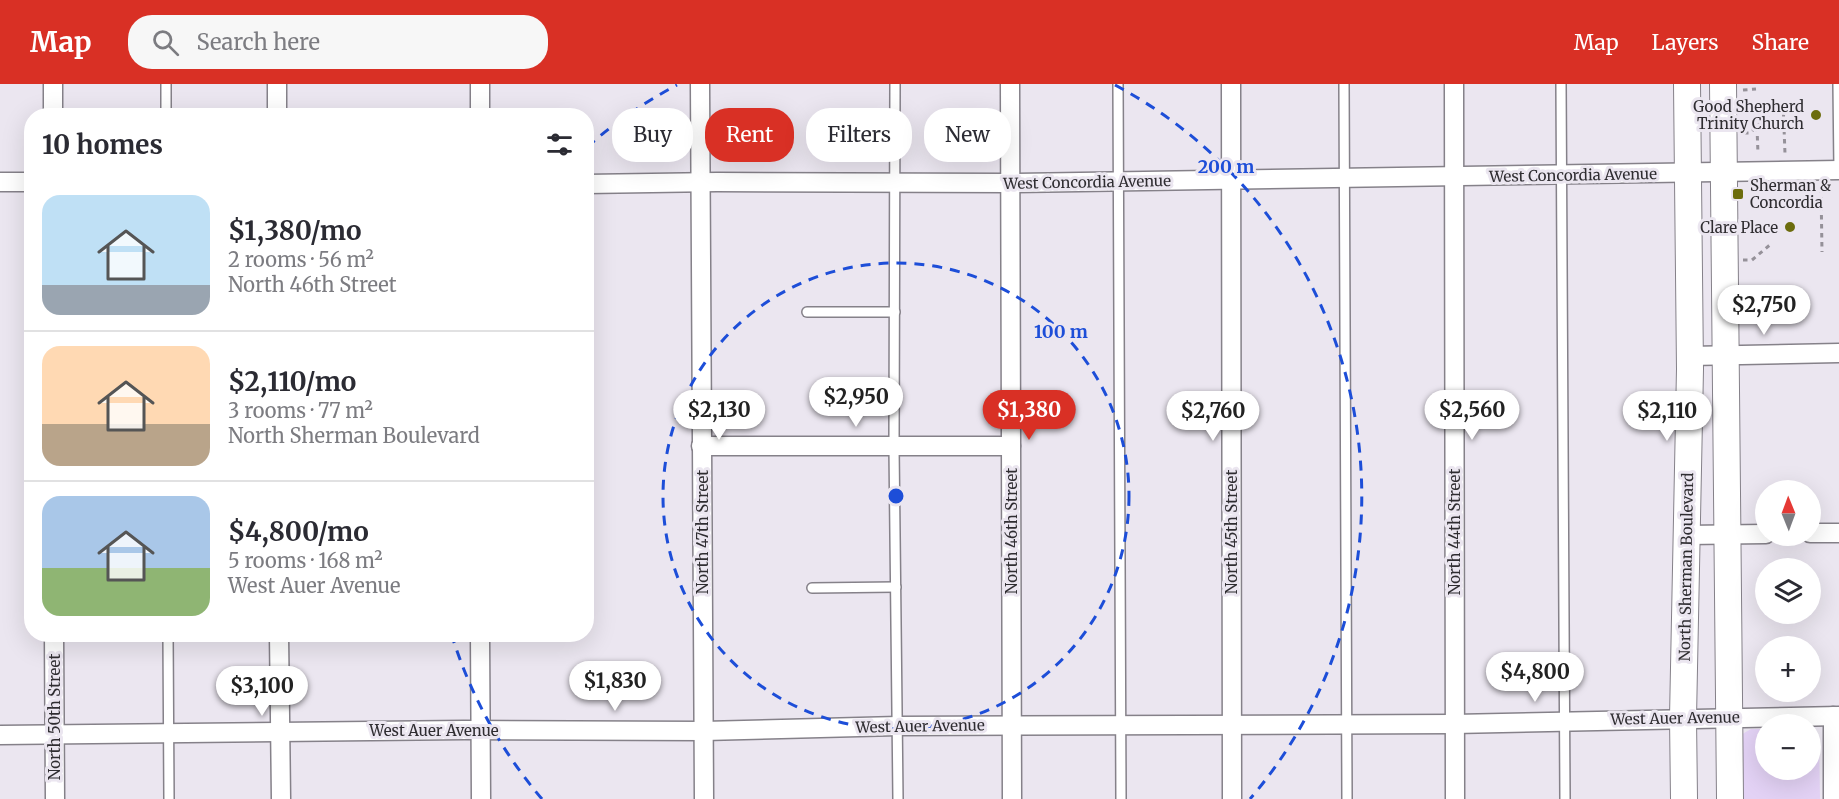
<!DOCTYPE html>
<html lang="en">
<head>
<meta charset="utf-8">
<style>
	:root { --surface:#fff; --page:#f7f7f7; --text:#2b2b33; --muted:#7c7c81; --line:#e1e1e2; --accent:#d93025 }
	body { margin:0; font-family:Merriweather,serif; background:var(--page); color:var(--text); height:100vh; display:flex; flex-direction:column; font-size:22px; white-space:nowrap }
	* { box-sizing:border-box; margin:0 }
	p { font-size:20px; color:var(--muted) }
	.icon { flex:none; width:33px; height:33px; fill:none; stroke:currentColor; stroke-width:2; stroke-linecap:round; stroke-linejoin:round }
	.map { position:relative; flex:1; overflow:hidden }
	.sheet { position:absolute; left:24px; top:24px; width:570px; height:534px; display:flex; flex-direction:column; background:var(--surface); border-radius:24px; box-shadow:0 6px 24px #0002 }
	.sheet>* { flex:none }
	.guide { position:absolute; left:612px; top:24px; width:570px; height:54px; display:flex; gap:12px }
	.needle { width:39px; rotate:359deg }
	.controls { position:absolute; left:1755px; top:396px; display:grid; gap:12px }
	.controls a { display:grid; place-items:center; width:66px; height:66px; border-radius:50%; background:var(--surface); box-shadow:0 6px 24px #0002; font-size:30px }
	.price { position:absolute; translate:-50% -51px; padding:0 14px; border-radius:21px; background:#fff; color:#222; font-size:20px; line-height:39px; filter:drop-shadow(0 2px 3px #0008) }
	.price::after { content:''; position:absolute; left:50%; top:36px; width:18px; height:14px; margin-left:-9px; background:inherit; clip-path:polygon(0 0,100% 0,50% 100%) }
	.price.on { background:var(--accent); color:#fff }
	ul { padding:0; list-style:none }
	li { display:flex; align-items:center; gap:18px; height:150px; padding:0 18px }
	li+li { border-top:2px solid var(--line) }
	li span { display:grid; place-items:center; flex:none; width:168px; height:120px; border-radius:18px; color:#555 }
	li>.icon { margin-inline-start:auto }
	span .icon { width:72px; height:72px; fill:#fffc; stroke-width:1 }
	li b { font-size:26px }
	h2 { display:flex; justify-content:space-between; align-items:center; height:72px; padding:0 18px; font-size:26px }
	.tag { padding:0 21px; border-radius:24px; background:var(--surface); box-shadow:0 6px 24px #0002; font-size:21px; line-height:54px }
	.tag.on { background:var(--accent); color:#fff }
	header { display:flex; align-items:center; gap:36px; box-sizing:border-box; height:84px; padding:0 30px; background:var(--accent); color:#fff }
	header strong { font-size:28px }
	nav { display:flex; gap:33px; margin-inline-start:auto; font-size:21px }
	.search { width:420px; height:54px; background:var(--page); display:flex; align-items:center; gap:15px; box-sizing:border-box; padding:0 21px; border-radius:24px; color:var(--muted); font-size:22px }
	.map>svg:first-child { display:block }
	.green { fill:#e3d2f5 }
	.lines { fill:none; stroke-linecap:round; stroke-linejoin:round }
	.lane-casing { stroke:#858189; stroke-width:12 }
	.street-casing { stroke:#858189; stroke-width:21 }
	.secondary-casing { stroke:#858189; stroke-width:28 }
	.path { stroke:#959199; stroke-width:3; stroke-dasharray:4.5 4.5; stroke-linecap:butt }
	.lane { stroke:#fff; stroke-width:9 }
	.street { stroke:#fff; stroke-width:18 }
	.secondary { stroke:#fff; stroke-width:26 }
	.ring { fill:none; stroke:#1d4ed8; stroke-width:3; stroke-dasharray:10 8 }
	.poi-dot { fill:#6c6c0d; stroke:#ebe6f0; stroke-width:2 }
	.labels { text-anchor:middle; dominant-baseline:central; stroke-width:6; stroke-linejoin:round; paint-order:stroke }
	.poi-label { font-size:15px; fill:#2f2d31; stroke:#ebe6f0; text-anchor:end }
	.street-label { font-size:15px; fill:#2f2d31; stroke:#ebe6f0 }
	.centre { fill:#1d4ed8; stroke:#ebe6f0; stroke-width:3 }
	.ring-label { font-size:18px; text-anchor:middle; font-weight:bold; fill:#1d4ed8; stroke:#ebe6f0; stroke-width:6; stroke-linejoin:round; paint-order:stroke }
</style>
</head>
<body>
<header>
<strong>Map</strong>
<div class="search"><svg class="icon" aria-label="search" viewBox="0 0 24 24"><circle cx="10" cy="10" r="6"/><path d="M15 15l6 6"/></svg>Search here</div>
<nav><a>Map</a><a>Layers</a><a>Share</a></nav>
</header>
<div class="map">
<svg width="1839" height="715" viewBox="0 0 1839 715">
	<rect width="100%" height="100%" fill="#ebe6f0"/>
	<path class="green" d="M1811 644 1816 646 1819 653 1820 715H1738L1739 652 1751 645H1765L1766 686H1810Z"/>
	<g class="lines">
		<defs>
			<g id="lane">
				<path d="M166 0V32"/>
				<path d="M895 0 894 363 898 715"/>
				<path d="M1118 0 1121 715"/>
				<path d="M1344 0 1347 715"/>
				<path d="M1561 0 1565 715"/>
				<path d="M1838 0 1839 86"/>
				<path d="M807 228H895"/>
				<path d="M812 504 896 503"/>
				<path d="M168 550 169 715"/>
			</g>
			<g id="street">
				<path d="M53 0V32"/>
				<path d="M480 0V32"/>
				<path d="M700 0 704 715"/>
				<path d="M1010 0 1012 715"/>
				<path d="M1231 0 1232 715"/>
				<path d="M1454 0 1455 715"/>
				<path d="M277 32V0"/>
				<path d="M0 98H32"/>
				<path d="M586 100 717 98 1010 99 1839 86"/>
				<path d="M1690 272 1839 269"/>
				<path d="M701 362H1011"/>
				<path d="M1810 449H1839"/>
				<path d="M1686 451 1766 450"/>
				<path d="M54 550 55 715"/>
				<path d="M279 550 281 715"/>
				<path d="M480 550 481 715"/>
				<path d="M1833 632V715"/>
				<path d="M0 651 464 646 704 647 898 642 1454 640 1839 632"/>
			</g>
			<g id="secondary">
				<path d="M1723 0 1730 715"/>
				<path d="M1684 715 1683 634 1690 285 1687 0"/>
			</g>
		</defs>
		<use href="#lane" class="lane-casing"/>
		<use href="#street" class="street-casing"/>
		<use href="#secondary" class="secondary-casing"/>
		<g class="path">
			<path d="M1743 6 1756 5"/>
			<path d="M1757 43 1758 70"/>
			<path d="M1744 49H1750L1783 17 1785 70"/>
			<path d="M1821 104 1822 168"/>
			<path d="M1743 176H1752L1771 160"/>
		</g>
		<use href="#lane" class="lane"/>
		<use href="#street" class="street"/>
		<use href="#secondary" class="secondary"/>
	</g>
	<g class="ring">
		<circle cx="896" cy="412" r="233"/>
		<path d="M542 715A466 466 0 0 1 452 552M587 63A466 466 0 0 1 677 1M1115 1A466 466 0 0 1 1250 715"/>
	</g>
	<g class="poi-dot">
		<circle cx="1816" cy="31" r="6"/>
		<rect x="1732" y="104" width="12" height="12" rx="3"/>
		<circle cx="1790" cy="143" r="6"/>
	</g>
	<g class="labels">
		<g class="poi-label">
			<text x="1804" y="22">Good Shepherd<tspan x="1804" dy="17">Trinity Church</tspan></text>
			<text x="1750" y="101" text-anchor="start">Sherman &amp;<tspan x="1750" dy="17">Concordia</tspan></text>
			<text x="1778" y="143">Clare Place</text>
		</g>
		<g class="street-label">
			<text transform="translate(1573 91) rotate(-1)">West Concordia Avenue</text>
			<text transform="translate(1087 98) rotate(-1)">West Concordia Avenue</text>
			<text transform="translate(1011 447) rotate(-90)">North 46th Street</text>
			<text transform="translate(702 448) rotate(-90)">North 47th Street</text>
			<text transform="translate(1231 448) rotate(-90)">North 45th Street</text>
			<text transform="translate(1454 448) rotate(-90)">North 44th Street</text>
			<text transform="translate(1686 483) rotate(-89)">North Sherman Boulevard</text>
			<text transform="translate(54 633) rotate(-90)">North 50th Street</text>
			<text transform="translate(1675 634) rotate(-1)">West Auer Avenue</text>
			<text transform="translate(920 642) rotate(-1)">West Auer Avenue</text>
			<text x="434" y="646">West Auer Avenue</text>
		</g>
	</g>
	<circle cx="896" cy="412" r="9" class="centre"/>
	<g class="ring-label">
		<text x="1226" y="89">200 m</text>
		<text x="1061" y="254">100 m</text>
	</g>
</svg>
<div class="controls">
<a><svg class="needle" viewBox="-14 -14 28 28"><path d="M0-13l5 13h-10z" fill="#e53935"/><path d="M0 13l5-13h-10z" fill="#7c7c81"/></svg></a>
<a><svg class="icon" aria-label="layers" viewBox="0 0 24 24"><path d="M12 4l9 5-9 5-9-5zM3 14l9 5 9-5"/></svg></a>
<a>+</a>
<a>−</a>
</div>
<b class="price" style="left:1764px;top:252px">$2,750</b>
<b class="price" style="left:856px;top:344px">$2,950</b>
<b class="price" style="left:719px;top:357px">$2,130</b>
<b class="price on" style="left:1029px;top:357px">$1,380</b>
<b class="price" style="left:1472px;top:357px">$2,560</b>
<b class="price" style="left:1213px;top:358px">$2,760</b>
<b class="price" style="left:1667px;top:358px">$2,110</b>
<b class="price" style="left:1535px;top:619px">$4,800</b>
<b class="price" style="left:615px;top:628px">$1,830</b>
<b class="price" style="left:262px;top:633px">$3,100</b>
<div class="guide">
<a class="tag">Buy</a>
<a class="tag on">Rent</a>
<a class="tag">Filters</a>
<a class="tag">New</a>
</div>
<section class="sheet">
<h2>10 homes<svg class="icon" aria-label="filters" viewBox="0 0 24 24"><path d="M4 7h16M4 17h16"/><circle cx="9" cy="7" r="2"/><circle cx="15" cy="17" r="2"/></svg></h2>
<ul>
<li><span style="background:linear-gradient(#bfe0f5 75%,#9aa5b1 0)"><svg class="icon" aria-label="home" viewBox="0 0 24 24"><path d="M3 11l9-7 9 7M6 9v11h12V9"/></svg></span><div><b>$1,380/mo</b><p>2 rooms · 56 m²</p><p>North 46th Street</p></div></li>
<li><span style="background:linear-gradient(#ffd9b3 65%,#b9a48a 0)"><svg class="icon" aria-label="home" viewBox="0 0 24 24"><path d="M3 11l9-7 9 7M6 9v11h12V9"/></svg></span><div><b>$2,110/mo</b><p>3 rooms · 77 m²</p><p>North Sherman Boulevard</p></div></li>
<li><span style="background:linear-gradient(#a9c7e8 60%,#8fb573 0)"><svg class="icon" aria-label="home" viewBox="0 0 24 24"><path d="M3 11l9-7 9 7M6 9v11h12V9"/></svg></span><div><b>$4,800/mo</b><p>5 rooms · 168 m²</p><p>West Auer Avenue</p></div></li>
</ul>
</section>
</div>
</body>
</html>
